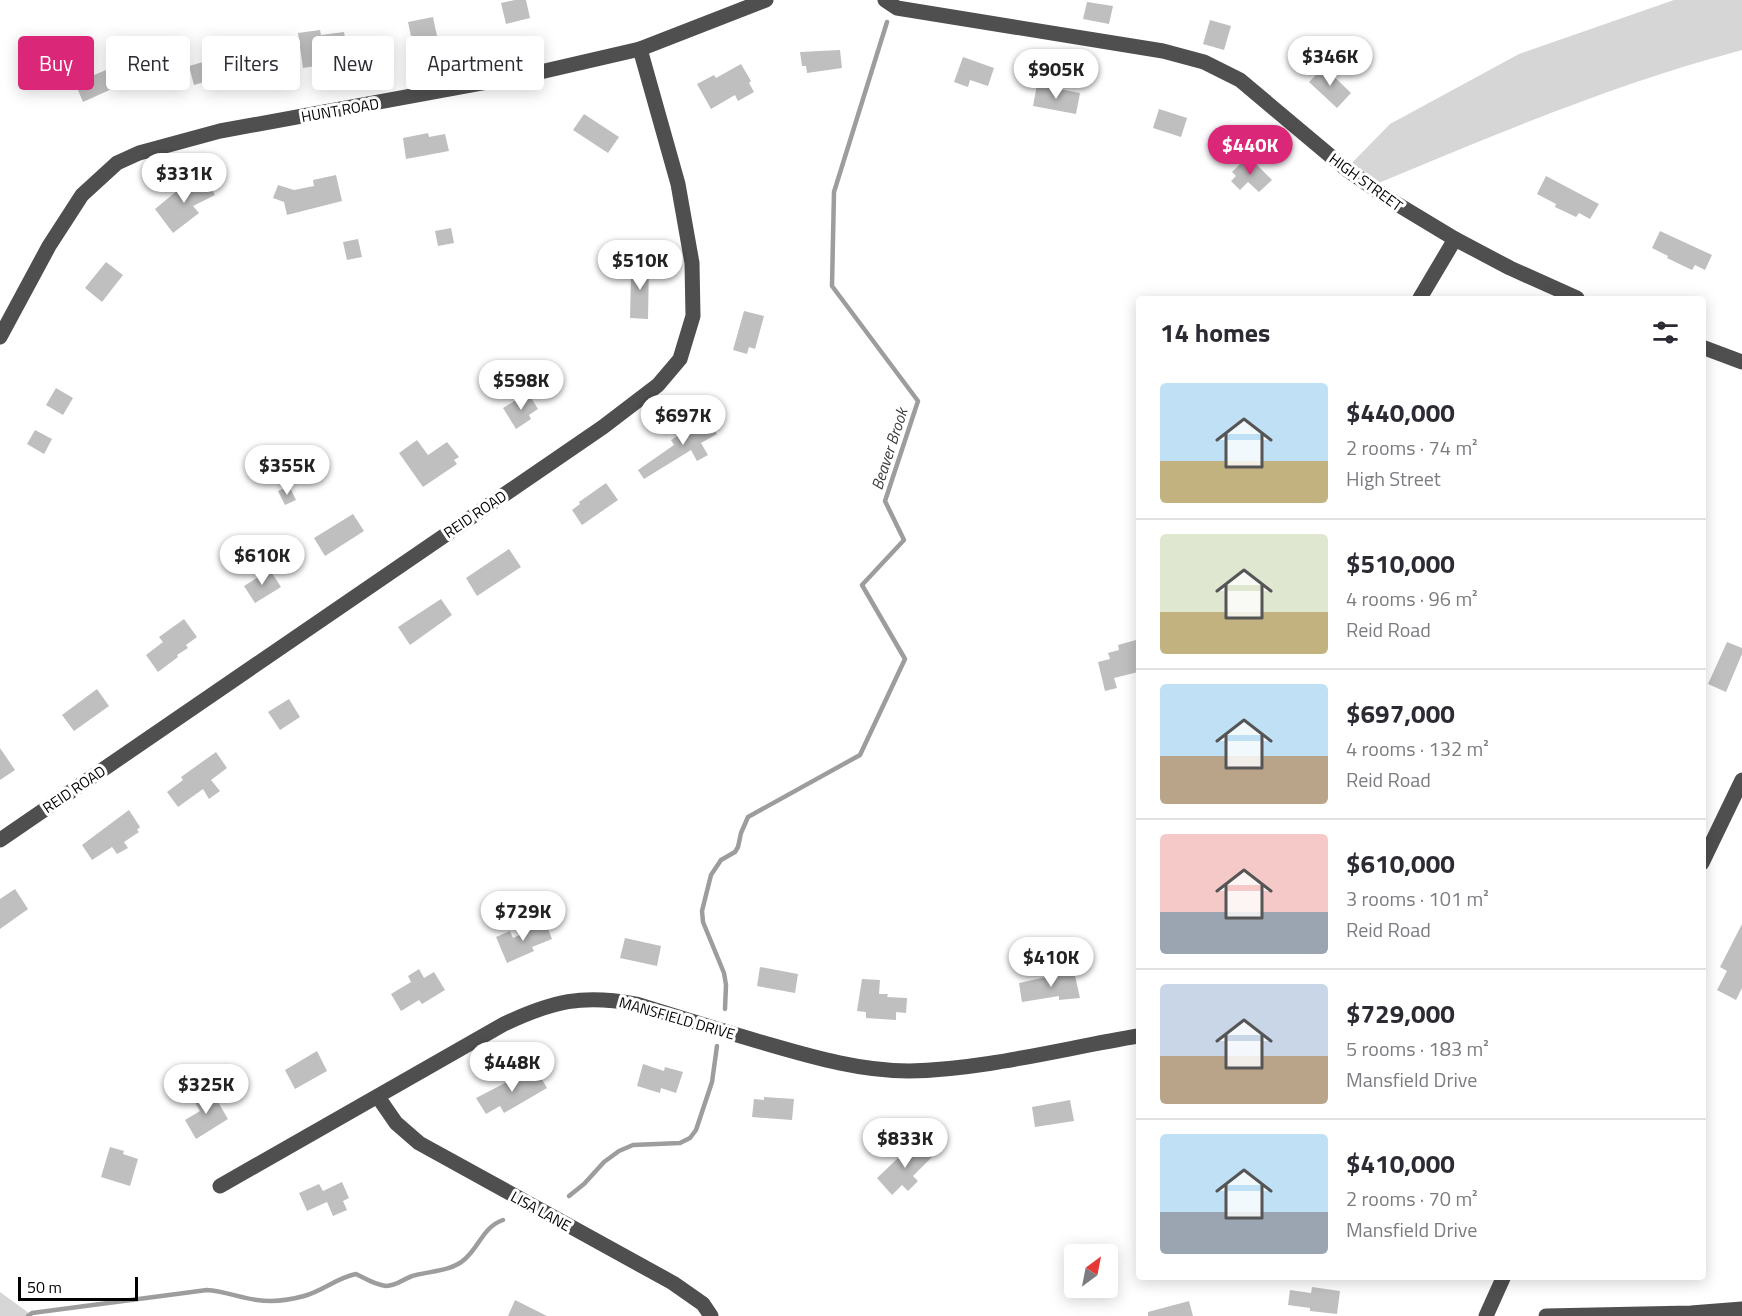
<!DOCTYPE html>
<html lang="en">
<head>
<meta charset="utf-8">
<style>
	:root { --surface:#fff; --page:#f2f2f3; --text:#2b2b33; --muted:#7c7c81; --line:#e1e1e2; --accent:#db2777 }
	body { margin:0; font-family:"Titillium Web",sans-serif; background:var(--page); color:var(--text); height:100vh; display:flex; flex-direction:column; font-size:22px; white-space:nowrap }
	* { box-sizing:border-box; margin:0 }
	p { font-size:20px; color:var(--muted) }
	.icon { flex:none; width:33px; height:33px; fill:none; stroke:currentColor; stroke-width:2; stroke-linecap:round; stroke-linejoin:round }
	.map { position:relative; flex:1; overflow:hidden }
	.drawer { position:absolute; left:1136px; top:296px; width:570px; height:984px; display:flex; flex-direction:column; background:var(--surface); border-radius:6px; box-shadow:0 3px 15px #0003 }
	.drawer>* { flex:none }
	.banner { position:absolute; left:18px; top:36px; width:570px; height:54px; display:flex; gap:12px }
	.needle { width:39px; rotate:32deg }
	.buttons { position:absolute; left:1064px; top:1244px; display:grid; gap:12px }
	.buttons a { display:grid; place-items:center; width:54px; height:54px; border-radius:6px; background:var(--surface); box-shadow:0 3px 15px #0003; font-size:30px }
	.scale { position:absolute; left:18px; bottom:15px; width:120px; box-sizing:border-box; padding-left:6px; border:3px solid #000; border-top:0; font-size:16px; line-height:21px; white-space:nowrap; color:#000; -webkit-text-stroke:4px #fff; paint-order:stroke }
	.price { position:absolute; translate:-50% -51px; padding:0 14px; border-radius:21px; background:#fff; color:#222; font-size:20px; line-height:39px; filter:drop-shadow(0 2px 3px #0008) }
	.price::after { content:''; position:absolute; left:50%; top:36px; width:18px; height:14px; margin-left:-9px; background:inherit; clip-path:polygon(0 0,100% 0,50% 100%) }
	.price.selected { background:var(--accent); color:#fff }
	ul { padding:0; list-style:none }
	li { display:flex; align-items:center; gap:18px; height:150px; padding:0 24px }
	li+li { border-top:2px solid var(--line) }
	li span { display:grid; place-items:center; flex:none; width:168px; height:120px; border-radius:6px; color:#555 }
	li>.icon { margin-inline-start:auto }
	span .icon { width:72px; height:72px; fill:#fffc; stroke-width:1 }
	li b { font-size:26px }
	h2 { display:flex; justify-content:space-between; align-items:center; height:72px; padding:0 24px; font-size:26px }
	.chip { padding:0 21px; border-radius:6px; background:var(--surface); box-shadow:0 3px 15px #0003; font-size:21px; line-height:54px }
	.chip.selected { background:var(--accent); color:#fff }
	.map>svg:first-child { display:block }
	.green { fill:#d6d6d6 }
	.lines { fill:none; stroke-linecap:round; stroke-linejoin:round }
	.stream { stroke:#9d9d9d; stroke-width:4.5 }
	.building { fill:#bfbfbf }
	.minor { stroke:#4f4f4f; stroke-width:15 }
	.labels { text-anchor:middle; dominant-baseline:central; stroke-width:6; stroke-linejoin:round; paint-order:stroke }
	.street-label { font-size:15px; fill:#000; stroke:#fff }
	.water-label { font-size:16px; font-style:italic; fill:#3e3e3e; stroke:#fff }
</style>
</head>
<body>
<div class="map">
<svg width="1742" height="1316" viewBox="0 0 1742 1316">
	<rect width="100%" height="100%" fill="#fff"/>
	<g class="green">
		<path d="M1674 0H1742V50C1614 84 1491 136 1369 187L1346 169 1390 124 1519 54Z"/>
		<path d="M0 1292 33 1316H0Z"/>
	</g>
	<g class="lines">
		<g class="stream">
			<path d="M725 1009 726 985 724 973 703 922 702 911 711 875 721 860 735 852 738 847 741 833 748 817 860 755 905 659 862 585 904 540 885 501 918 401 832 286 834 192 887 22"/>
			<path d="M569 1196 584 1184 604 1162 619 1151 633 1145 680 1143 690 1138 696 1130 712 1082 717 1046"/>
			<path d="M28 1316 32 1313 207 1290C224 1291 240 1298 257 1300 272 1302 290 1300 304 1296 323 1291 336 1278 356 1274 366 1279 375 1285 386 1286 398 1286 405 1277 416 1275 432 1271 452 1271 465 1259 480 1246 483 1227 503 1220"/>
		</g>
	</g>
	<g class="building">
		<path d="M515 0H526L530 18 506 24 501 3Z"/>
		<path d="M1087 2 1113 6 1109 24 1083 19Z"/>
		<path d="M433 17 437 36 412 41 408 22Z"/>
		<path d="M1210 20 1231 26 1224 50 1203 44Z"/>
		<path d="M320 30 321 35 344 32 348 54 328 57 329 64 303 68 298 33Z"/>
		<path d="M840 50 842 68 807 73 806 66H802L800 52Z"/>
		<path d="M225 56 229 70 217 74 218 78 194 85 189 66Z"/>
		<path d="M963 57 994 68 988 86 970 80 968 87 954 82Z"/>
		<path d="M741 64 751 81 749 83 754 92 738 101 735 95 711 109 697 84 714 75 716 78Z"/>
		<path d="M1324 67 1351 93 1337 108 1309 82Z"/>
		<path d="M106 70 114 88 83 102 75 83Z"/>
		<path d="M1037 85 1080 93 1076 114 1033 106Z"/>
		<path d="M1159 109 1187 118 1181 137 1153 128Z"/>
		<path d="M584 114 619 137 608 153 573 130Z"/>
		<path d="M428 133 429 137 445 134 449 151 406 159 403 138Z"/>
		<path d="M1248 156 1272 180 1259 192 1248 182 1240 190 1231 181 1236 176 1232 172Z"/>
		<path d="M336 175 342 201 287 215 284 202 273 198 278 185 294 190 314 186 313 180Z"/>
		<path d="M205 176 215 195 193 206 199 213 173 233 155 209 178 190Z"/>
		<path d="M1546 176 1599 204 1590 219 1579 213 1576 217 1555 207 1556 204 1537 194Z"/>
		<path d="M451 228 454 243 438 246 435 231Z"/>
		<path d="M1660 231 1712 255 1705 270 1695 265 1692 270 1667 258 1668 256 1652 248Z"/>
		<path d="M358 239 362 257 347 260 343 242Z"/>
		<path d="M635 261 649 262 648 319 630 318 631 276H634Z"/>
		<path d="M106 262 123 275 102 302 85 288Z"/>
		<path d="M744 311 764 316 755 349 749 347 747 354 733 350Z"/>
		<path d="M56 388 73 398 63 415 46 405Z"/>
		<path d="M528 393 538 409 529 415 531 419 516 429 503 408Z"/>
		<path d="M706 415 717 434 701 443 708 455 697 461 691 450 644 479 638 470 674 445 671 440 679 435 678 432Z"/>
		<path d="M35 430 52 439 44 454 27 444Z"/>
		<path d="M417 440 428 455 447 442 459 457 454 460 457 464 423 487 399 453Z"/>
		<path d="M606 483 618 500 582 525 572 510 580 504 579 502Z"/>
		<path d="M289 486 296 500 285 505 278 491Z"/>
		<path d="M353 514 364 531 325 556 314 538Z"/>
		<path d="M509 549 521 567 477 596 466 578Z"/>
		<path d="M270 570 281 587 255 603 244 586Z"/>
		<path d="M441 599 452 615 410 645 398 627Z"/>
		<path d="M184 619 197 637 186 645 188 648 177 655 178 657 158 672 146 655 163 642 159 637Z"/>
		<path d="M1136 640 1138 648V672L1114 678 1117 688 1105 691 1098 662 1110 659 1108 653 1119 650 1118 645Z"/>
		<path d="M1727 642 1742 648V654L1726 692 1708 684Z"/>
		<path d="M97 689 109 706 74 731 62 715Z"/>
		<path d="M289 699 300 717 280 730 268 712Z"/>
		<path d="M0 748 15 770 0 780Z"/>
		<path d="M216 752 227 768 211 780 220 791 209 799 203 789 178 807 167 792 183 780 181 777Z"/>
		<path d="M129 810 140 827 137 830 139 832 124 842 128 848 117 854 112 847 92 860 82 845Z"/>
		<path d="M15 889 28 909 0 929V899Z"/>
		<path d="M546 923 552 939 532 947 534 951 507 963 496 937 510 931 513 938Z"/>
		<path d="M1742 924V988L1736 1000 1717 990 1727 971 1720 967Z"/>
		<path d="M625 938 661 946 657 966 620 958Z"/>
		<path d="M760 967 798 974 795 993 757 986Z"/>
		<path d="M419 969 424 978 434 972 445 990 422 1004 419 1000 401 1011 391 994 411 982 408 976Z"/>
		<path d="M1074 971 1080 998 1059 1000V996L1022 1002 1019 983Z"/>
		<path d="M862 979 880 980 879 994H888L887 997 907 998 906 1013 896 1012V1020L866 1018V1012L857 1011Z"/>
		<path d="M317 1051 327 1071 295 1089 285 1070Z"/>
		<path d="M643 1064 664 1071 665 1067 683 1072 676 1093 661 1088 660 1093 637 1086Z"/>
		<path d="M536 1069 547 1088 504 1113 500 1106 486 1114 476 1098 509 1081 511 1084Z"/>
		<path d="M211 1090 228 1119 196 1139 185 1120 200 1111 194 1101Z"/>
		<path d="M764 1097 794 1099 792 1120 752 1117 754 1099 764 1100Z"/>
		<path d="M1070 1100 1074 1121 1035 1127 1032 1107Z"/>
		<path d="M916 1141 932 1157 913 1176 918 1181 908 1191 902 1185 892 1195 877 1178Z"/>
		<path d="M110 1147 124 1151 123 1154 138 1159 130 1186 101 1177Z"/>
		<path d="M342 1182 349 1198 343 1201 347 1210 333 1216 327 1202 307 1211 299 1193 319 1184 323 1191Z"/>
		<path d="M1312 1287 1340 1291 1337 1314 1310 1311V1308L1288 1305 1290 1290 1311 1293Z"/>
		<path d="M515 1300 547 1316H508Z"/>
		<path d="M1189 1301 1193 1316H1148V1312Z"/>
	</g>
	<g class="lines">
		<g class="minor">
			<path d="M885 0 897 8 1163 51 1204 62 1240 80 1346 169 1392 201 1455 239 1510 268 1577 298"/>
			<path d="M1420 298 1455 239"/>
			<path d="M0 337 49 246 82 195 117 163 139 153 220 131 536 73 640 49 766 0"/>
			<path d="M1702 347 1742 362"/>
			<path d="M0 840 603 427 658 385 680 359 693 316 692 263 678 184 640 49"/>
			<path d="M1702 863 1742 780"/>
			<path d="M378 1097 396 1123 419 1143 673 1283 703 1304 711 1316"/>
			<path d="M220 1186 504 1024C553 1001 582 994 636 1004 681 1018 726 1032 771 1045 816 1058 862 1071 909 1071 983 1070 1065 1048 1138 1036"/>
			<path d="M1486 1316 1504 1276"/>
			<path d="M1546 1316 1691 1313 1742 1309"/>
		</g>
	</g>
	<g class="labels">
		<g class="street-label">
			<text transform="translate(340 110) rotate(-10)">HUNT ROAD</text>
			<text transform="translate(1366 182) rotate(36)">HIGH STREET</text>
			<text transform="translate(475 514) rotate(-34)">REID ROAD</text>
			<text transform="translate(74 789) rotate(-34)">REID ROAD</text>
			<text transform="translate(677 1018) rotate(16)">MANSFIELD DRIVE</text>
			<text transform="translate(541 1211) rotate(29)">LISA LANE</text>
		</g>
		<g class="water-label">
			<text transform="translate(889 449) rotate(-72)">Beaver Brook</text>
		</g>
	</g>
</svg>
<div class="buttons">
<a><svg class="needle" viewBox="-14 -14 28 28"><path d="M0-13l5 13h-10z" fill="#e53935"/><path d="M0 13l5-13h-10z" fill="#7c7c81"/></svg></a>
</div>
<div class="scale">50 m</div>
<b class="price" style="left:1330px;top:87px">$346K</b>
<b class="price" style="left:1056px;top:100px">$905K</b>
<b class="price selected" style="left:1250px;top:176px">$440K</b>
<b class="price" style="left:184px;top:204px">$331K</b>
<b class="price" style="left:640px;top:291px">$510K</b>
<b class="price" style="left:521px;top:411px">$598K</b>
<b class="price" style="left:683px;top:446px">$697K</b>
<b class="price" style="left:287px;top:496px">$355K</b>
<b class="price" style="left:262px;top:586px">$610K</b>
<b class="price" style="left:523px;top:942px">$729K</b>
<b class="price" style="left:1051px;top:988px">$410K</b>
<b class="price" style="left:512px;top:1093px">$448K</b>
<b class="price" style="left:206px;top:1115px">$325K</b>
<b class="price" style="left:905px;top:1169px">$833K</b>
<div class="banner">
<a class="chip selected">Buy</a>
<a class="chip">Rent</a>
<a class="chip">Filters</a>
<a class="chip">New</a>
<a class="chip">Apartment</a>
</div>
<section class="drawer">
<h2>14 homes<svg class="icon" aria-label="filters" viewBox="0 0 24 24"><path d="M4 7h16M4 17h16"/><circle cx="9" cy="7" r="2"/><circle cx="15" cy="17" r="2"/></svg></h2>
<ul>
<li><span style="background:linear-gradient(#bfe0f5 65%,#c2b280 0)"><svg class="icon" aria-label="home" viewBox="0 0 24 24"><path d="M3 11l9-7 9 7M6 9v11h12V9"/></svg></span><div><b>$440,000</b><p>2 rooms · 74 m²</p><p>High Street</p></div></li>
<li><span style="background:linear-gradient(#dfe7d0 65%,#c2b280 0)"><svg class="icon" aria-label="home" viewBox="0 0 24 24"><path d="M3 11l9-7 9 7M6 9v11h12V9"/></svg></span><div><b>$510,000</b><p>4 rooms · 96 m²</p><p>Reid Road</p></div></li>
<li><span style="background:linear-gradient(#bfe0f5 60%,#b9a48a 0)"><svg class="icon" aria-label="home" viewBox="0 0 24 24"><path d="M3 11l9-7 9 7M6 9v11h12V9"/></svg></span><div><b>$697,000</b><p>4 rooms · 132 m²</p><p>Reid Road</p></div></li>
<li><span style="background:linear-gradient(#f6c9c9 65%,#9aa5b1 0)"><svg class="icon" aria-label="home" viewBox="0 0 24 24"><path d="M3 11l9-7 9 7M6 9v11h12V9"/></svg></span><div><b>$610,000</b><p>3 rooms · 101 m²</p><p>Reid Road</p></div></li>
<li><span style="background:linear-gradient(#c9d6e8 60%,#b9a48a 0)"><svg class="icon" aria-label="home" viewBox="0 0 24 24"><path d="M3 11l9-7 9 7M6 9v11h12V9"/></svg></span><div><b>$729,000</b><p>5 rooms · 183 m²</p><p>Mansfield Drive</p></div></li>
<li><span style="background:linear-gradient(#bfe0f5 65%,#9aa5b1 0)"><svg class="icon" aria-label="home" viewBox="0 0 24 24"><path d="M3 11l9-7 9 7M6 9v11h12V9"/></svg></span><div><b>$410,000</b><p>2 rooms · 70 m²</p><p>Mansfield Drive</p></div></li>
</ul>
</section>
</div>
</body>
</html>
